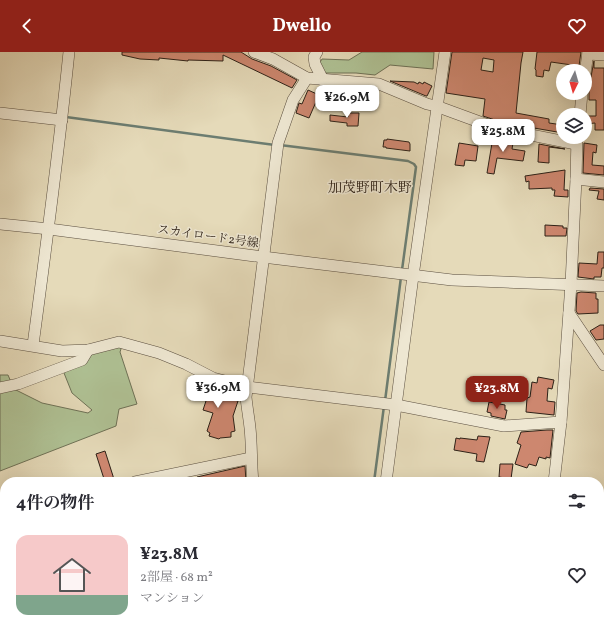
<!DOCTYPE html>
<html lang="ja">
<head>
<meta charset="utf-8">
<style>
	:root { --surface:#fff; --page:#f7f7f7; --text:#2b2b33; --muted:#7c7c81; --line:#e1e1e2; --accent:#8f2418 }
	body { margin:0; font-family:Vollkorn,"Noto Serif JP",serif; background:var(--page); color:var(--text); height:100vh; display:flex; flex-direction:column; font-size:15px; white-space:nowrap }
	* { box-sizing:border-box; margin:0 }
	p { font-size:13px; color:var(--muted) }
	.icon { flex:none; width:22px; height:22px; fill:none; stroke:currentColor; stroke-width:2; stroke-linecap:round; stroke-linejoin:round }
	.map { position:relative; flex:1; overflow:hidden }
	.side { position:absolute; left:0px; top:425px; width:604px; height:156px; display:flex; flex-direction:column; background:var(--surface); border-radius:16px 16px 0 0; box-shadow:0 4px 16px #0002 }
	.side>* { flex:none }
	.needle { width:26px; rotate:185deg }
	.buttons { position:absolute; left:556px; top:12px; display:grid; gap:8px }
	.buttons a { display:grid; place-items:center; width:36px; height:36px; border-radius:50%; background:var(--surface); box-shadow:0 4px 16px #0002; font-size:20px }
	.price { position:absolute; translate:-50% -34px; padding:0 9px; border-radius:8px; background:#fff; color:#222; font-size:13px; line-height:26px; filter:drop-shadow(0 1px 2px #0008) }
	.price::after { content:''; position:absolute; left:50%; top:24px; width:12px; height:9px; margin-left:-6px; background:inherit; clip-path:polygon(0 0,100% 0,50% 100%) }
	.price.selected { background:var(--accent); color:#fff }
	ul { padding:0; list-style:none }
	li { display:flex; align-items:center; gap:12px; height:100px; padding:0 16px }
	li+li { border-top:1px solid var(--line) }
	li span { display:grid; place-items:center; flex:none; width:112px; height:80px; border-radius:12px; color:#555 }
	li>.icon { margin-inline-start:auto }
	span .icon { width:48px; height:48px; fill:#fffc; stroke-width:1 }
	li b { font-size:17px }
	h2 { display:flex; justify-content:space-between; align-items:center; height:48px; padding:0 16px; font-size:17px }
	header { display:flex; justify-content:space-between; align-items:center; height:52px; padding:0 16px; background:var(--accent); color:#fff; font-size:18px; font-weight:700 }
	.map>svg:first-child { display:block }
	.green { fill:#afc194; stroke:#6e7156 }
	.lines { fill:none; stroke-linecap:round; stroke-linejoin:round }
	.stream { stroke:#6c7d71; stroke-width:2.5 }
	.building { fill:#cd876f; stroke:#2d2117; fill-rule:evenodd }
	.minor-casing { stroke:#5b4f40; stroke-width:12 }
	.minor { stroke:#eee7d2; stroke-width:11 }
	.labels { text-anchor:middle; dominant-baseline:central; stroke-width:3; stroke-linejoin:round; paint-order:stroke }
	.street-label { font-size:12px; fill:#2d2117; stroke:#eee7d2 }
	.quarter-label { font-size:14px; fill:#2d2117; stroke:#eee7d2 }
</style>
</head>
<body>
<header><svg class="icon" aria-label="back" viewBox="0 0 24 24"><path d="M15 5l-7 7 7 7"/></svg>Dwello<svg class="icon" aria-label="heart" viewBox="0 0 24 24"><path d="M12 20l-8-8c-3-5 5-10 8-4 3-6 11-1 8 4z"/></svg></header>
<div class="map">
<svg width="604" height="581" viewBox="0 0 604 581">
	<rect width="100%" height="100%" fill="#e5dab9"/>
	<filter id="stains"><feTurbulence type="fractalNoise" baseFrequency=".005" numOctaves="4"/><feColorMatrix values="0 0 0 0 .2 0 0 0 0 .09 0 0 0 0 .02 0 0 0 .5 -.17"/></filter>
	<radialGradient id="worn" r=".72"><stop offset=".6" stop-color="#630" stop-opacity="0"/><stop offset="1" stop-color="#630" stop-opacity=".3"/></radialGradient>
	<g class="green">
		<path d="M362 0H434L433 17 390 13 375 23 356 21H323L319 12 322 7 349 8Z"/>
		<path d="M122 294 120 300 137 352 119 357 116 374 0 419V323H8L14 337 42 351 88 361 92 358 72 341 64 321 90 301Z"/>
		<path d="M0 504 5 505V540L0 538Z"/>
		<path d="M127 576H189L193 578 191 581H127Z"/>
	</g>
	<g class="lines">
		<g class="stream">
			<path d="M66 65 275 93"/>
			<path d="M280 93 408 109 414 112 416 115 402 218"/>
			<path d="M385 349 401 225"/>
			<path d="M374 430 384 354"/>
			<path d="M354 581 355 576"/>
		</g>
	</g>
	<g class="building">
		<path d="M122 0H241L252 7 271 14 297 28 292 36 223 3V9L188 8V9L159 6V8L140 7 122 3Z"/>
		<path d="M452 0H523L521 11 516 61 549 67V71L563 73V81L534 76V74H527V72L498 68V69L483 64 485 47 446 41ZM483 6 494 8 493 20 481 18Z"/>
		<path d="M537 0H581L579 14 551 10 549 19 544 18 543 25 536 24V18L535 17Z"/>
		<path d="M594 9V16H604V78H595V71L585 72 587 64H596V48H589V35Z"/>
		<path d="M390 29 414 30 418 32 419 30 423 32 424 30 432 34 427 44H426Z"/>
		<path d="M308 38 319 43 309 66 296 61 299 51 302 52Z"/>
		<path d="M348 61H359L358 74H347V71L330 69V63L348 65Z"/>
		<path d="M493 85 500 86V88L513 91 512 97 525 99 523 109 497 106 494 122 487 121Z"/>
		<path d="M387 87 409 90 410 92V99L386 96V95H383L384 88H387Z"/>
		<path d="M459 91 478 94 476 109 465 108 464 114 455 113Z"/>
		<path d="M584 91 597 93 596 101 593 100 592 113 604 114V123L583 121Z"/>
		<path d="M539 92 565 97 549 95V111L538 110Z"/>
		<path d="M565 118 564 138H568V145L554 144 555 138H552V136L529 137V129L526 130 525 124Z"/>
		<path d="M590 136 604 137V148L597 147 599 139 589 138Z"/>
		<path d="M545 173 563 174V176H567L566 184H545Z"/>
		<path d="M598 200H604V216H602L601 225H594V227L578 225 579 211 597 212Z"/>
		<path d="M581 240 596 241V247H598V261L578 262 576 259 577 241Z"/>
		<path d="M600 273H604V287L596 288 590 279Z"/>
		<path d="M538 325 554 328 552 337 548 336 547 349 555 350 554 363 526 360 527 346 530 345 532 330 537 331Z"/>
		<path d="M195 330 236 341 234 348 238 349 233 364 235 379 231 380V385L220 386 219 387 209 384 210 381 207 379 213 361 203 358 206 349 190 344Z"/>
		<path d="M489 350 505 353V358H507L505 367 491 364V361L487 360Z"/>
		<path d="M547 378H553L550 406 546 405V407L539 405 536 414 529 412 527 416 515 412 521 393 517 391 521 380Z"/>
		<path d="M478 384 490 385 484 410 476 409 477 402 454 398 456 386 460 387V386L477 388Z"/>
		<path d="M105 399 113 424 114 430H105L96 402Z"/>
		<path d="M500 412H513L511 427 499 425Z"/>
		<path d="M245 414 246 430H198L197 425Z"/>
	</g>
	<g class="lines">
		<defs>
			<g id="minor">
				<path d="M254 0 273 7 307 26 379 32 427 52 436 54 496 76 576 92"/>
				<path d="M317 0 314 5 315 12 323 28"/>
				<path d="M588 2 604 3"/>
				<path d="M585 22 588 0"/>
				<path d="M0 61 62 68"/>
				<path d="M580 63 582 41"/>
				<path d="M576 127 604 130"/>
				<path d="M0 172 49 177 263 205 452 228 604 234"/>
				<path d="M569 261 604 313"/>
				<path d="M0 289 62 299 88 298 119 290 159 301 186 312 213 326 248 335 396 353 504 374 561 370"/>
				<path d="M33 293C46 196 59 98 69 0"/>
				<path d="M0 336 18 332 82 308 88 298"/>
				<path d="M135 430 251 406"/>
				<path d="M253 430C251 412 252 394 250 376 249 366 247 356 246 345L278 91 293 48 307 26"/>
				<path d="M386 430 413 224 445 0"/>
				<path d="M554 430 561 370 571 232 576 127 577 85"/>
				<path d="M599 545 604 546"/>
				<path d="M0 562 5 564"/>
				<path d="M36 576 48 581"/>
				<path d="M433 576V581"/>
				<path d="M17 581 19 576"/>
				<path d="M123 581V576"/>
				<path d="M239 581 240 576"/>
				<path d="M248 581 251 576"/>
				<path d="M366 581 367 576"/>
				<path d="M537 581V576"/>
			</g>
		</defs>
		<use href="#minor" class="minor-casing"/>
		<use href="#minor" class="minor"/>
	</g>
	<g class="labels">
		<g class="street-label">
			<text transform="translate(208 185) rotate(8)">スカイロード2号線</text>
		</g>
		<g class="quarter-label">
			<text x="370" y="136">加茂野町木野</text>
		</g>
	</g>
	<rect width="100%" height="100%" filter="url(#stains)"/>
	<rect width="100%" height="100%" fill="url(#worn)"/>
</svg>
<div class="buttons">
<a><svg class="needle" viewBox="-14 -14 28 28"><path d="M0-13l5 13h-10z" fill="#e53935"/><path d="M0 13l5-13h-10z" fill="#7c7c81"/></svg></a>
<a><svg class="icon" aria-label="layers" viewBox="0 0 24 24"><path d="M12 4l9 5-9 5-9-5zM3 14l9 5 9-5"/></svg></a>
</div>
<b class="price" style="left:347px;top:67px">¥26.9M</b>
<b class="price" style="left:503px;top:101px">¥25.8M</b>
<b class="price" style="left:218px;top:357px">¥36.9M</b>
<b class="price selected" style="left:497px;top:358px">¥23.8M</b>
<section class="side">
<h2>4件の物件<svg class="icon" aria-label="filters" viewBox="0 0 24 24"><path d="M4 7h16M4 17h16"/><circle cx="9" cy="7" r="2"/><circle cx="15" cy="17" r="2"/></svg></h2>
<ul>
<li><span style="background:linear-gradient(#f6c9c9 75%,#7fa58c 0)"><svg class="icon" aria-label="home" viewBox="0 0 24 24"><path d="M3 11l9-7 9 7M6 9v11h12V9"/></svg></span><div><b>¥23.8M</b><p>2部屋 · 68 m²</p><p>マンション</p></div><svg class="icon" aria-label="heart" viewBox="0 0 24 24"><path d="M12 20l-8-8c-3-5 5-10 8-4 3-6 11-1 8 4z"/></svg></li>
</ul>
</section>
</div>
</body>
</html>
